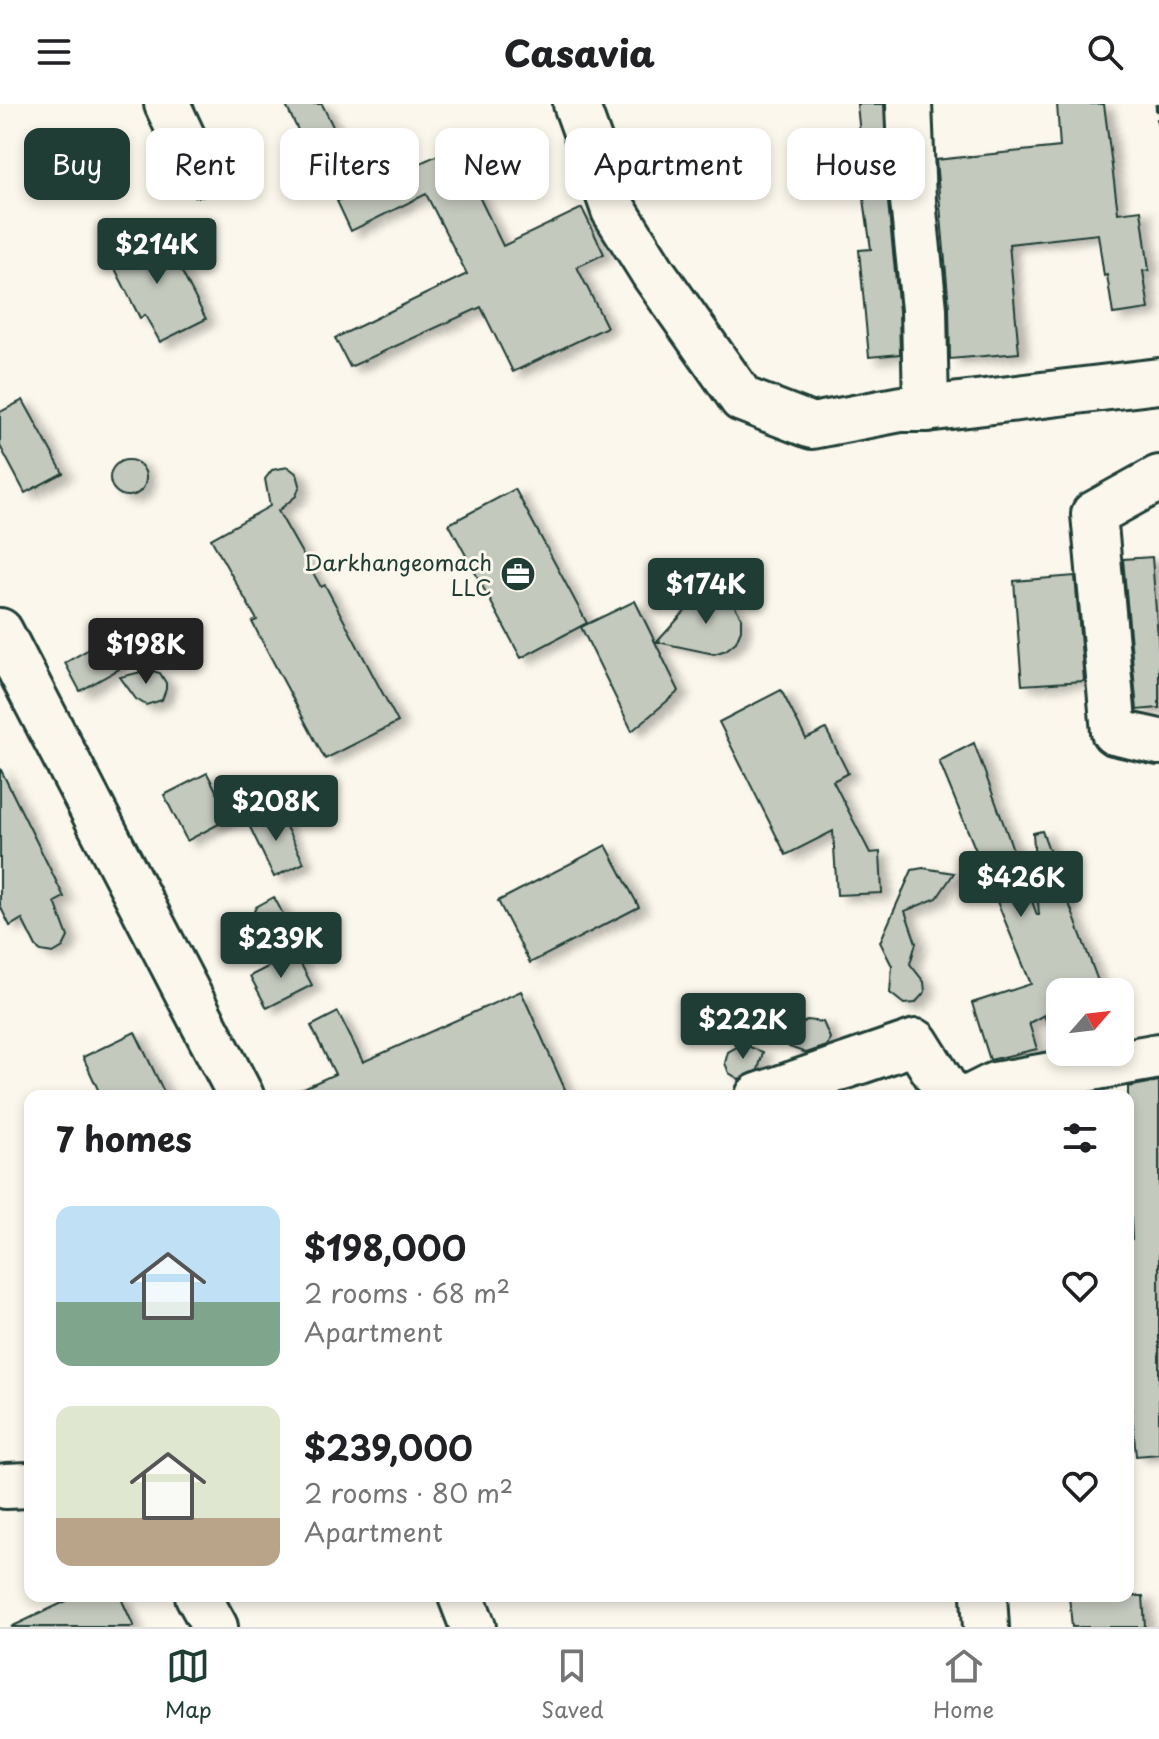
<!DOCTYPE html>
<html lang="en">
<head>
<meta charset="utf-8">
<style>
	:root { --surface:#fff; --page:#f6f6f6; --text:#202124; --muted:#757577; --line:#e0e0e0; --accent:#1f3d34 }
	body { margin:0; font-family:"Playpen Sans",sans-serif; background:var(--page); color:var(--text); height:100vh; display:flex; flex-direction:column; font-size:30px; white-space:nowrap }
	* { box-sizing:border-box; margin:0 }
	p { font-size:26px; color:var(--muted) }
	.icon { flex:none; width:44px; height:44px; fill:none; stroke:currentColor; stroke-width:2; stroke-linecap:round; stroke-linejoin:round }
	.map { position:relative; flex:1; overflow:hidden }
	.details { position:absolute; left:24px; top:986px; width:1110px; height:512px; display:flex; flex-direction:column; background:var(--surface); border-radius:16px; box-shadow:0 4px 12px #0003 }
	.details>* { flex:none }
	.top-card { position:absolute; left:24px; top:24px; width:1112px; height:72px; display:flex; gap:16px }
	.needle { width:52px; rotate:62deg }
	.tools { position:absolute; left:1046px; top:874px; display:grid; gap:16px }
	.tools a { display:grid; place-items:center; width:88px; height:88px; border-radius:16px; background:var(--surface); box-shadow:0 4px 12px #0003; font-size:40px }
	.price { position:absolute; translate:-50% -68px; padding:0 18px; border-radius:8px; background:var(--accent); color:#fff; font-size:26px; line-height:52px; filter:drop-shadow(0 2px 4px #0008) }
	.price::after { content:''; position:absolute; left:50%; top:48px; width:24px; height:18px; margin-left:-12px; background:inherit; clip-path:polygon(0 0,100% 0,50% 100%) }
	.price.current { background:#222; color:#fff }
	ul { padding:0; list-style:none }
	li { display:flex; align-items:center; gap:24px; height:200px; padding:0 32px }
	li span { display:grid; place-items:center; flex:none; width:224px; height:160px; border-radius:16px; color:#555 }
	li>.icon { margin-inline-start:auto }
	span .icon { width:96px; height:96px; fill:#fffc; stroke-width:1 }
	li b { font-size:34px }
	h2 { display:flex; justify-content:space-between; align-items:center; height:96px; padding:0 32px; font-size:34px }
	.tag { padding:0 28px; border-radius:16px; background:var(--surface); box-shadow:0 4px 12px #0003; font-size:28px; line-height:72px }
	.tag.current { background:var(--accent); color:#fff }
	header { display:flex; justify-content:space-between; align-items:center; height:104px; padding:0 32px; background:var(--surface); font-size:36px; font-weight:800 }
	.dock { display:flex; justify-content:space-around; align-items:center; height:112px; border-top:2px solid var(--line); background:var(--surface); font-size:22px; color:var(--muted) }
	.dock a { display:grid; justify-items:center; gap:4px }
	.dock .current { color:var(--accent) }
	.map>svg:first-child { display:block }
	.building { fill:#c4c9be; stroke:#1f3d34; stroke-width:2; filter:url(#shadow) }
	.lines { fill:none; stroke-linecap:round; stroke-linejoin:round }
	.minor-casing { stroke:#1f3d34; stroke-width:50 }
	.path { stroke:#1f3d34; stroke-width:5; stroke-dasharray:8 6; stroke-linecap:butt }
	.minor { stroke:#fbf7ec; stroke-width:44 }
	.labels { text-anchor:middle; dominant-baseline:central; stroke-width:6; stroke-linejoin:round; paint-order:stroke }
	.poi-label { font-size:22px; fill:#1f3d34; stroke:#fbf7ec; text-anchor:end }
</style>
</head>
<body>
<header><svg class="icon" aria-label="menu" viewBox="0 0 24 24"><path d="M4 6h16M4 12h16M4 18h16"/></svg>Casavia<svg class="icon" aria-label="search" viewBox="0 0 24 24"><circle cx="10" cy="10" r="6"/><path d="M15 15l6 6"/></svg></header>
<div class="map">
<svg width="1159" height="1523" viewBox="0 0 1159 1523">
	<defs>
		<filter id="shadow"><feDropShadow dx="9" dy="5" stdDeviation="4" flood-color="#0004"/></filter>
	</defs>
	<rect width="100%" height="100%" fill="#fbf7ec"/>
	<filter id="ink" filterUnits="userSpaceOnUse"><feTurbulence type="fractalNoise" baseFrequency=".0125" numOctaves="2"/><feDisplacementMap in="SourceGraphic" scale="16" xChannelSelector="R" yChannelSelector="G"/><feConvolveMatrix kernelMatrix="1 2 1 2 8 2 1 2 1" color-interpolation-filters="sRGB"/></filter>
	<g filter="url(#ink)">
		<g class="building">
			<path d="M285 0H322L340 37 311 52Z"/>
			<path d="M857 0H884L888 98 899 207 900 250 869 253 859 146 871 145 858 52 862 51Z"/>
			<path d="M1057 0H1104L1118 109 1141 106 1149 166 1143 167 1149 205 1113 210 1107 171 1104 172 1098 130 1009 140 1019 249 950 255 949 202 936 56 1060 43Z"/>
			<path d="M455 43 503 142 582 104 604 150 577 163 607 223 513 268 481 203 350 263 335 234 467 170 426 90 351 127 337 97Z"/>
			<path d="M160 125 206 215 160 238 145 211 140 214 108 151Z"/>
			<path d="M23 296 63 369 25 389 0 342V308Z"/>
			<circle cx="128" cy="374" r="18"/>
			<path d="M288 363 297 370 300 381 296 392 278 407 321 483 325 481 398 618 325 655 252 518 257 516 211 435 270 402 265 375 272 366Z"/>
			<path d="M515 385 587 519 521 554 449 420Z"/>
			<path d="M1152 453 1159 548V604L1137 606 1123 455Z"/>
			<path d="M1075 472 1084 577 1022 581 1014 477Z"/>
			<path d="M709 491 723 493 734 501 741 513V526L736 538 726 546 714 550 657 538 695 496Z"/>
			<path d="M635 497 679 587 632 627 581 523Z"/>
			<path d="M103 537 119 565 80 587 65 559Z"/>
			<path d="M149 566 160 569 166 579V585L162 596 146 601 136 595 120 573Z"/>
			<path d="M781 586 806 635 826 625 848 669 833 677 870 749 880 748 882 789 837 791 833 727 786 751 719 618Z"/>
			<path d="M974 639 1037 811H1039L1033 729 1042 727 1102 888H1060V944L1057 945 1044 911 1029 919 1037 945 990 956 972 899 1031 880 939 657Z"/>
			<path d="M0 664 64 793 55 798 68 833 63 843 53 849 41 847 36 843 22 815 10 822 0 802Z"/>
			<path d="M207 669 230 714 187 737 164 691Z"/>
			<path d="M277 705 304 759 274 773 248 719Z"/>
			<path d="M606 741 639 803 530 859 498 797Z"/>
			<path d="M923 764 954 769 937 794 905 807 916 839 910 860 924 878 925 888 915 899 904 900 890 889 892 862 880 838 912 766Z"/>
			<path d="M274 793 284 812 285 853 253 828 249 818 256 803Z"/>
			<path d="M295 849 312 881 267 904 250 872Z"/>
			<path d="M521 887 568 992H286L335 970 311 922 338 908 363 958Z"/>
			<path d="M807 916 823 918 830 934 827 942 806 949 789 943 797 923Z"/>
			<path d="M135 928 166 992H101L83 953Z"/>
			<path d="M742 940 763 948 758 966 739 975 729 969 725 959 728 948Z"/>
			<path d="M1159 977V1350L1136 1352 1128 1269V1135H1132L1128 1057V983Z"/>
			<path d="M77 1492H120L134 1523H11Z"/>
			<path d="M1069 1492H1143L1145 1523H1072Z"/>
		</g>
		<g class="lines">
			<defs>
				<g id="minor">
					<path d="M167 0 199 69"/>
					<path d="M576 0 614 106 654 170 742 295 812 322 901 305H926L1159 277"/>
					<path d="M909 0 913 97 924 205 926 305"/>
					<path d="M1159 374 1094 410 1114 628 1159 638"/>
					<path d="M0 527 241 992"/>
					<path d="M758 992 916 938 950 992"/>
					<path d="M973 992 995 981 1159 952"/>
					<path d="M6 1382 30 1381"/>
					<path d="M198 1492 215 1523"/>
					<path d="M461 1492 473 1523"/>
					<path d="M984 1492 986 1523"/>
				</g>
			</defs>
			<use href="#minor" class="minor-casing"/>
			<path class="path" d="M1157 0 1159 22"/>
			<use href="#minor" class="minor"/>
		</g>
	</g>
	<defs>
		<symbol id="office-disc" viewBox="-11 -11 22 22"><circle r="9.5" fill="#1f3d34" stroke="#fbf7ec"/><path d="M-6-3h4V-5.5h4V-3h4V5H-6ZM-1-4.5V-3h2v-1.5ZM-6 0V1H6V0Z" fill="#fff"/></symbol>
	</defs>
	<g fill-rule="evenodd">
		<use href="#office-disc" x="498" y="450" width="40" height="40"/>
	</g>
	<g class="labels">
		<g class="poi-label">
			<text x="492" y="457">Darkhangeomach<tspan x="492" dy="25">LLC</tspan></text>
		</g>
	</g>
</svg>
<div class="tools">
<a><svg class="needle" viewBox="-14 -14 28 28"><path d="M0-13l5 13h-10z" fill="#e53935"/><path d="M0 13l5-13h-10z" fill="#757577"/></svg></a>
</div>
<b class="price" style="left:157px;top:182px">$214K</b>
<b class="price" style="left:706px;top:522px">$174K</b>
<b class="price current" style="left:146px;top:582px">$198K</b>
<b class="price" style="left:276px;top:739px">$208K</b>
<b class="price" style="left:1021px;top:815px">$426K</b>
<b class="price" style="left:281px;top:876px">$239K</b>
<b class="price" style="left:743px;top:957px">$222K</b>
<div class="top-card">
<a class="tag current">Buy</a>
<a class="tag">Rent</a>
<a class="tag">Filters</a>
<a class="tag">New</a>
<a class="tag">Apartment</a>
<a class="tag">House</a>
</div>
<section class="details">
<h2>7 homes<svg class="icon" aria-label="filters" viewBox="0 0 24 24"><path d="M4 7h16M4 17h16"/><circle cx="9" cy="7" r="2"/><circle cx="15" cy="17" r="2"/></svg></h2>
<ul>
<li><span style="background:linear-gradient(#bfe0f5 60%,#7fa58c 0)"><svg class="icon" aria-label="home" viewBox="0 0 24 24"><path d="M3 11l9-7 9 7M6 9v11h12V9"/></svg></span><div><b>$198,000</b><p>2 rooms · 68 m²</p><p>Apartment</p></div><svg class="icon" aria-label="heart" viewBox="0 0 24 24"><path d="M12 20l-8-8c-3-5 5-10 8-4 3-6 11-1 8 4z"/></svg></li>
<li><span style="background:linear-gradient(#dfe7d0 70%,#b9a48a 0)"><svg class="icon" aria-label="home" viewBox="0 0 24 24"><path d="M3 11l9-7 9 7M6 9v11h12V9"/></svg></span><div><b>$239,000</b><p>2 rooms · 80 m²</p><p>Apartment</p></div><svg class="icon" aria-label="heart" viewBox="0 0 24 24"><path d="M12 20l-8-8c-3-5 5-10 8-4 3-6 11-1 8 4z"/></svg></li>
</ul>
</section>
</div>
<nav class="dock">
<a class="current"><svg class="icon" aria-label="map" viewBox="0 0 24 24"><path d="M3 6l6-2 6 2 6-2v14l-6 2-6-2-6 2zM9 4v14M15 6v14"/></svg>Map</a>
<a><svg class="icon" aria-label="saved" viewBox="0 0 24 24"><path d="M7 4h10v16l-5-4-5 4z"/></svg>Saved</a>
<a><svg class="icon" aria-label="home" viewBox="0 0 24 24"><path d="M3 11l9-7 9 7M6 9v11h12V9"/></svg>Home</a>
</nav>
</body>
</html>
